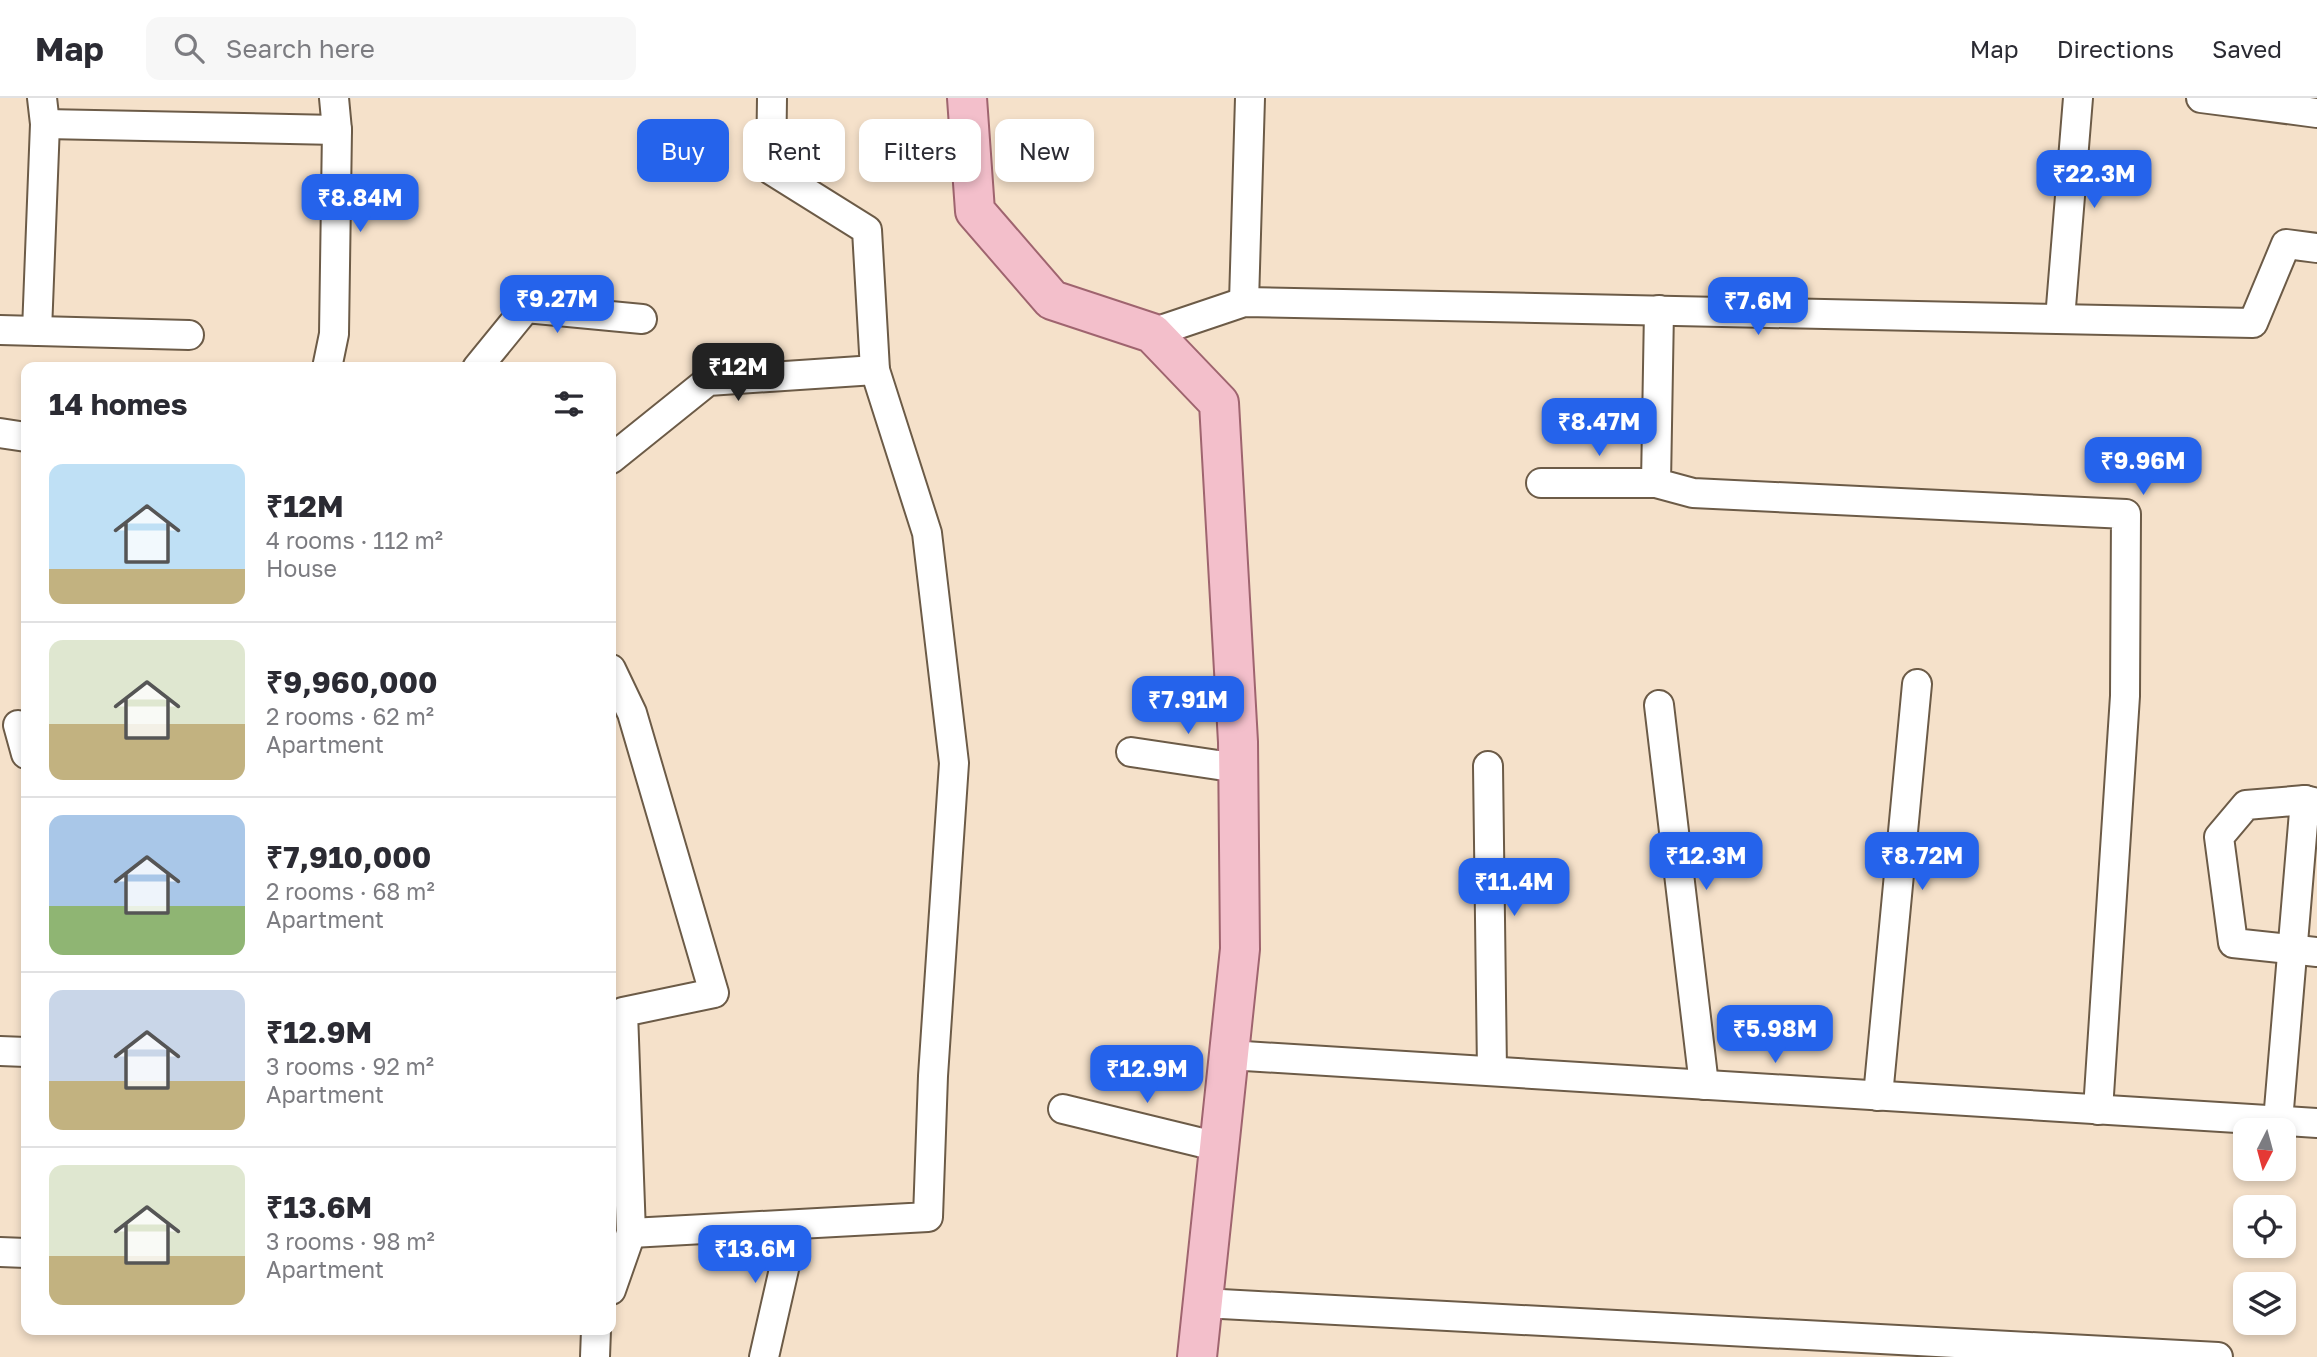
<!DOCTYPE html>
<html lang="en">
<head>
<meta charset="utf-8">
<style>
	:root { --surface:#fff; --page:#f7f7f7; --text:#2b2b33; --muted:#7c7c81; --line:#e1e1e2; --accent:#2563eb }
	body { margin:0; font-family:"Golos Text",sans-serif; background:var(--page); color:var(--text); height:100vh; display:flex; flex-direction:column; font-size:26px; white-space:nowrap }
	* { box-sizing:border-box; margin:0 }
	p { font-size:23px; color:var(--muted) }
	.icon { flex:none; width:38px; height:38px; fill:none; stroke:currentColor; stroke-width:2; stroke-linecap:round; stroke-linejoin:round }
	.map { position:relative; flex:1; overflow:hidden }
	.panel { position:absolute; left:21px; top:264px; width:595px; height:973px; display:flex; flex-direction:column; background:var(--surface); border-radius:14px; box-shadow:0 4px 10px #0003 }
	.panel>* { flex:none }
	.hud { position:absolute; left:637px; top:21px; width:665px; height:63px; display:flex; gap:14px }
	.needle { width:46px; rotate:186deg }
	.buttons { position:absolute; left:2233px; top:1020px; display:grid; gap:14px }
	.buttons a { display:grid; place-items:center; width:63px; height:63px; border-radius:14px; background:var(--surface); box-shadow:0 4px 10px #0003; font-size:35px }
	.price { position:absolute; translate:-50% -60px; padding:0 16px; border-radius:14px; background:var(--accent); color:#fff; font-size:23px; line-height:46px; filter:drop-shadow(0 2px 4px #0008) }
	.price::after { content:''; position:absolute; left:50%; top:42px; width:21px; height:16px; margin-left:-10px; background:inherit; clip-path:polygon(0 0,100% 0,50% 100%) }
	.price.on { background:#222; color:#fff }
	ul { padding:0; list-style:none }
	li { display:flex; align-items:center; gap:21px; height:175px; padding:0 28px }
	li+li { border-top:2px solid var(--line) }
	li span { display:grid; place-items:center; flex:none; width:196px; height:140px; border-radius:14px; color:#555 }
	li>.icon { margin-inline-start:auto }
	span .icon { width:84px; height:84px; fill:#fffc; stroke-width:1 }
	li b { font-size:30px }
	h2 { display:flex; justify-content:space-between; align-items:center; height:84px; padding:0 28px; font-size:30px }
	.chip { padding:0 24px; border-radius:14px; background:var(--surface); box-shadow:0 4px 10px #0003; font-size:24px; line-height:63px }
	.chip.on { background:var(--accent); color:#fff }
	header { display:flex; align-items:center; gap:42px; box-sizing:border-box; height:98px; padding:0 35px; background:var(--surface); border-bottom:2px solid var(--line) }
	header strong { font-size:33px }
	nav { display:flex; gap:38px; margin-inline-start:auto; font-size:24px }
	.search { width:490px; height:63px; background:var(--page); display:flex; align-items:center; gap:18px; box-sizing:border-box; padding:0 24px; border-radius:14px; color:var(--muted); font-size:26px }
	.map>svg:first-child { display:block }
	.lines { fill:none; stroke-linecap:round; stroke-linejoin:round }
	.minor-casing { stroke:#6c5b47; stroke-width:32 }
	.primary-casing { stroke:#9f646f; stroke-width:42 }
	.minor { stroke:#fff; stroke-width:28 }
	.primary { stroke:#f3bfcb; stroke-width:38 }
</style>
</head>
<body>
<header>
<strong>Map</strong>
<div class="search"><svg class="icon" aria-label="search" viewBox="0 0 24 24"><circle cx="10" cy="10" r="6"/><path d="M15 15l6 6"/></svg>Search here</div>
<nav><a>Map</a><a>Directions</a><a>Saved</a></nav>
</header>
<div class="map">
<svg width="2317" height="1259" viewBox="0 0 2317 1259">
	<rect width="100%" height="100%" fill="#f5e1ca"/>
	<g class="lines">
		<defs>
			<g id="minor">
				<path d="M2201 0 2317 15"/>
				<path d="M45 26 337 32"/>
				<path d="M1244 204 1250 0"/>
				<path d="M1659 212 1656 385 1693 395 2126 416 2125 598 2098 1012"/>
				<path d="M2060 221 2078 0"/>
				<path d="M0 232 189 237"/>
				<path d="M37 233 45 26 42 0"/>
				<path d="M1152 235 1244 204 2253 225 2286 146 2317 150"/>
				<path d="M327 270 334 236 337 32 334 0"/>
				<path d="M477 270 526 210 642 221"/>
				<path d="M0 335 26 339"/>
				<path d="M611 361 708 283 875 272"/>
				<path d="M1541 385H1656"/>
				<path d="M611 571 632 615 714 895 623 914 631 1135 928 1119 933 978 954 665 927 435 875 272 867 132 771 72 772 0"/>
				<path d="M1659 607 1704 987"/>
				<path d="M18 627 26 656"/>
				<path d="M1131 654 1238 670"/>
				<path d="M1488 668 1492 973"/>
				<path d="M2317 705 2305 702 2246 707 2219 739 2233 845 2317 854"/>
				<path d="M0 953 26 954"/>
				<path d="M1229 957 2317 1025"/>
				<path d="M1878 998 1917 586"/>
				<path d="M1063 1011 1219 1049"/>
				<path d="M2278 1023 2305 702"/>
				<path d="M0 1154 26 1155"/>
				<path d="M611 1192 631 1135"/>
				<path d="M1203 1205 2218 1259"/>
				<path d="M595 1259 596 1232"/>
				<path d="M764 1259 794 1127"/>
			</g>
			<path id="primary" d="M967 0 975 113 1052 202 1152 235 1219 305 1238 644 1240 851 1197 1259"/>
		</defs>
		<use href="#minor" class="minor-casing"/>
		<use href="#primary" class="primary-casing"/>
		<use href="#minor" class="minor"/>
		<use href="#primary" class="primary"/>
	</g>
</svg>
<div class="buttons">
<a><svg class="needle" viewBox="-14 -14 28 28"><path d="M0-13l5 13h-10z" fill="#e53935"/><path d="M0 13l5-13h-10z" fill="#7c7c81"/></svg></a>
<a><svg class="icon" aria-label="locate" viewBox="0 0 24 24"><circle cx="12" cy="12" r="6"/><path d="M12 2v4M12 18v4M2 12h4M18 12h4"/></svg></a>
<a><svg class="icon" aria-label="layers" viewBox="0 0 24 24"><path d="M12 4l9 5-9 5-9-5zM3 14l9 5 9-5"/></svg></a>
</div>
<b class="price" style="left:2094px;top:112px">₹22.3M</b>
<b class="price" style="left:360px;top:136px">₹8.84M</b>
<b class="price" style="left:557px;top:237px">₹9.27M</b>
<b class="price" style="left:1758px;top:239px">₹7.6M</b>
<b class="price on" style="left:738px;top:305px">₹12M</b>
<b class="price" style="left:1599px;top:360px">₹8.47M</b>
<b class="price" style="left:2143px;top:399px">₹9.96M</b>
<b class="price" style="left:1188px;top:638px">₹7.91M</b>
<b class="price" style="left:1706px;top:794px">₹12.3M</b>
<b class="price" style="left:1922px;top:794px">₹8.72M</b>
<b class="price" style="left:1514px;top:820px">₹11.4M</b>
<b class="price" style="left:1775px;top:967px">₹5.98M</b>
<b class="price" style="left:1147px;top:1007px">₹12.9M</b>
<b class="price" style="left:755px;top:1187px">₹13.6M</b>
<div class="hud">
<a class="chip on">Buy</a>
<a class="chip">Rent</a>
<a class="chip">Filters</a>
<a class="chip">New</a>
</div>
<section class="panel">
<h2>14 homes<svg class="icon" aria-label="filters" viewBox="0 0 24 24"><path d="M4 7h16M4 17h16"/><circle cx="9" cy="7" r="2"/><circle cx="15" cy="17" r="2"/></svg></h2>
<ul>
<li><span style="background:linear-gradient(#bfe0f5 75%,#c2b280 0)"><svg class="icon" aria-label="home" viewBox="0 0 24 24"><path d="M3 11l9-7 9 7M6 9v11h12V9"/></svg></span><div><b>₹12M</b><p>4 rooms · 112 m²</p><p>House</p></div></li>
<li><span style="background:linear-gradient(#dfe7d0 60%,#c2b280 0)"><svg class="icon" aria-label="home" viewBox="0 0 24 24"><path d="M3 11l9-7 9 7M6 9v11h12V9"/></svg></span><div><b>₹9,960,000</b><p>2 rooms · 62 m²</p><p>Apartment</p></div></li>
<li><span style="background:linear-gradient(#a9c7e8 65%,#8fb573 0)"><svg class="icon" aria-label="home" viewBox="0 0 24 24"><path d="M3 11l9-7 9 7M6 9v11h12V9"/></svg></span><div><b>₹7,910,000</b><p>2 rooms · 68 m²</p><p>Apartment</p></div></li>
<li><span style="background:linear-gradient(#c9d6e8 65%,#c2b280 0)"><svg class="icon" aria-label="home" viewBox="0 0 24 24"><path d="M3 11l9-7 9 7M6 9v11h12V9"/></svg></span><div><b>₹12.9M</b><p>3 rooms · 92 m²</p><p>Apartment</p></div></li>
<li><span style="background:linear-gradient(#dfe7d0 65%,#c2b280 0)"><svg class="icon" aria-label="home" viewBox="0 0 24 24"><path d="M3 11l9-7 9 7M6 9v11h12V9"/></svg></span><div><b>₹13.6M</b><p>3 rooms · 98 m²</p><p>Apartment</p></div></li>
</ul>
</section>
</div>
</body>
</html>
